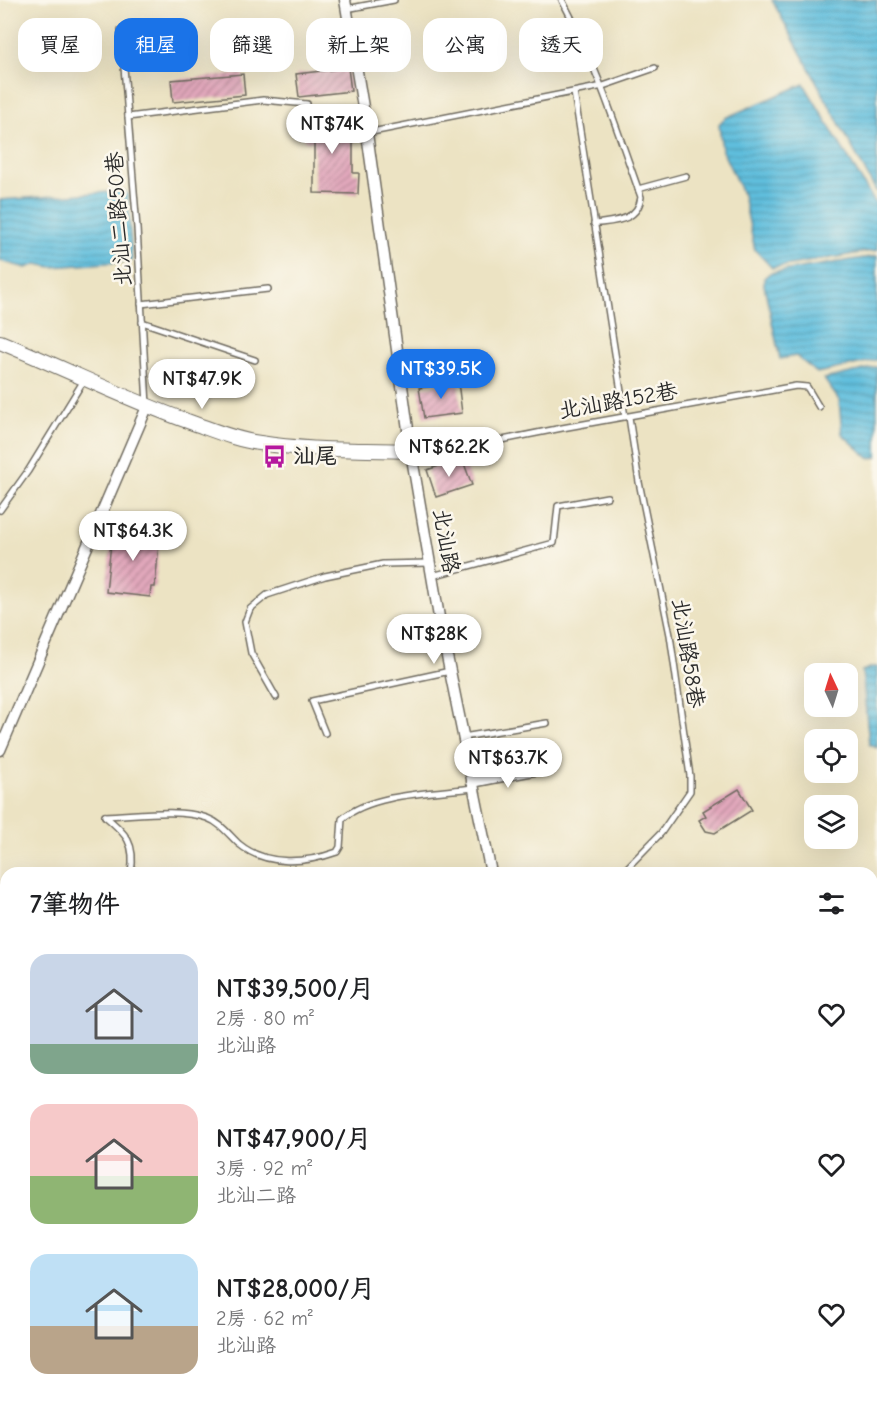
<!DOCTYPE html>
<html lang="zh-TW">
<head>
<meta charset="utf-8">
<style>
	:root { --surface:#fff; --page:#f2f2f2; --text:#202124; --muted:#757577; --accent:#1a73e8 }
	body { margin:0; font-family:"Comic Neue","LXGW WenKai TC",sans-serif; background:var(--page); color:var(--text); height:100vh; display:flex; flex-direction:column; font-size:22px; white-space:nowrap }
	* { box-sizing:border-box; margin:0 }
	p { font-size:20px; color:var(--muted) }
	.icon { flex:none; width:33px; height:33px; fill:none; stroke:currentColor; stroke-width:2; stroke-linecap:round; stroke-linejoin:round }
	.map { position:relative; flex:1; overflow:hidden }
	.sheet { position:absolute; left:0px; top:867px; width:878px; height:534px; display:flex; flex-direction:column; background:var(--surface); border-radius:18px 18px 0 0; box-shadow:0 6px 24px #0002 }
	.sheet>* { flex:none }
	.top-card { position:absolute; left:18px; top:18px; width:842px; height:54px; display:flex; gap:12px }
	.needle { width:39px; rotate:356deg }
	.buttons { position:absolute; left:804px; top:663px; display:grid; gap:12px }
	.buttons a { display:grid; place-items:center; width:54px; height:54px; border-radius:12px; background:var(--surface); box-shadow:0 6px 24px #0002; font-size:30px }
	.price { position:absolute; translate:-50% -51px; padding:0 14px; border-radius:21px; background:#fff; color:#222; font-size:20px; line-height:39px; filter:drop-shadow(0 2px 3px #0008) }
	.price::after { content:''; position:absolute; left:50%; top:36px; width:18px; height:14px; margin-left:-9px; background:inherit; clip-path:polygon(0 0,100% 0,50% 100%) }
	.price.current { background:var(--accent); color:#fff }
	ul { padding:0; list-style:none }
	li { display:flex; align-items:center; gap:18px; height:150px; padding:0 30px }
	li span { display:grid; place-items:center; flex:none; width:168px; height:120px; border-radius:18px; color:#555 }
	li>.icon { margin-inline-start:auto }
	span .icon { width:72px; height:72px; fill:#fffc; stroke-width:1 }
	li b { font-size:26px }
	h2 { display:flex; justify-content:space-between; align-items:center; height:72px; padding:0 30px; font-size:26px }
	.tag { padding:0 21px; border-radius:18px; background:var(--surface); box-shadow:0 6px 24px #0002; font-size:21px; line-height:54px }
	.tag.current { background:var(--accent); color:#fff }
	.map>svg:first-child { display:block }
	.sand { fill:url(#sand-dots); stroke:#8c8264; stroke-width:1.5 }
	.water { fill:url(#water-rules); stroke:#457484; stroke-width:1.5 }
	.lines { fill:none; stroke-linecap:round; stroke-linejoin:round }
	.stream { stroke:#5fbedd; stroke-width:3 }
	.building { fill:url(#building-hatch) }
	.lane-casing { stroke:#6f6b60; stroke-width:8 }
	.street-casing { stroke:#6f6b60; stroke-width:13 }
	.secondary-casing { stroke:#6f6b60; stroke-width:16 }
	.lane { stroke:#fff; stroke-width:5 }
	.street { stroke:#fff; stroke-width:10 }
	.secondary { stroke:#fff; stroke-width:14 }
	.labels { text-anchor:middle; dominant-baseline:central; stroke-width:5; stroke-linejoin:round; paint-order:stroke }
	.street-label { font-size:22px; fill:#2b2b2b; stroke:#fbf7ec }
	.poi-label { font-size:22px; font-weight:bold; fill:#2b2b2b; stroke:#fbf7ec; text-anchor:start }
</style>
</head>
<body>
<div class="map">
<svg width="877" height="1401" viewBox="0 0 877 1401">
	<defs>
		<pattern id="sand-dots" width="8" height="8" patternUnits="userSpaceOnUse" patternTransform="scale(1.5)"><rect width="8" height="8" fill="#eeda9e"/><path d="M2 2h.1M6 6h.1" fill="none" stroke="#cb8" stroke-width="1.8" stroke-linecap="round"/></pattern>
		<pattern id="water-rules" width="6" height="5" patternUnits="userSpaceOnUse" patternTransform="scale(1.5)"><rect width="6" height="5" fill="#5fbedd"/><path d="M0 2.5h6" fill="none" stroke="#4f9bb3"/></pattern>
		<pattern id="building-hatch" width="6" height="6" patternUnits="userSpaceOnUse" patternTransform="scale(1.5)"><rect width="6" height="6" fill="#e2a8bc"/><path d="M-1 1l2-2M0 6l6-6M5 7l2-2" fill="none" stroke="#b78999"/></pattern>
	</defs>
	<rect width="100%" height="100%" fill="#fbf7ec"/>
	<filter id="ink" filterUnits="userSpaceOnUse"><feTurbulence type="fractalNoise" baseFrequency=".0167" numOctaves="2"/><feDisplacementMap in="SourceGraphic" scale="12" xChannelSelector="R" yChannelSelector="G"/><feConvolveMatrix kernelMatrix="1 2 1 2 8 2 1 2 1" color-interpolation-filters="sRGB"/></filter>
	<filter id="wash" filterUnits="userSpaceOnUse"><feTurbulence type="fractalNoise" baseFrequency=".008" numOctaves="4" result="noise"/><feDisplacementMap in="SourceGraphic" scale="24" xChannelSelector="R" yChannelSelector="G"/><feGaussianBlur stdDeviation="1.35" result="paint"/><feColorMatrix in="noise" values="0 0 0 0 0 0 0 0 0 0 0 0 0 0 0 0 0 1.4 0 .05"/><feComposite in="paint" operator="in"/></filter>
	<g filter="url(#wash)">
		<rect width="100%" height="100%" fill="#ece3c3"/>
		<path class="sand" d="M370 1395H627L664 1401H390Z"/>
		<g class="water">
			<path d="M772 0H877V193Z"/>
			<path d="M804 84 877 206V250L772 268 755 250 743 195 722 150 719 124 725 118Z"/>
			<path d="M125 191 128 197 132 261 52 267 37 264 26 268 0 261V200Z"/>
			<path d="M877 256V360L817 373 796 356 780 359 764 285V278L770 273Z"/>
			<path d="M877 367V457L869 458 842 434 839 400 824 379Z"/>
			<path d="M872 667H877V748L869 744 862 671Z"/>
			<path d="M877 945V1012L872 1018V948Z"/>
			<path d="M0 1289 6 1290V1395H146L148 1401H0Z"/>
			<path d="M205 1395H274L276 1401H197Z"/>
			<path d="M291 1395H370L389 1401H289Z"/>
		</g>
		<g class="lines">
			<path class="stream" d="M0 1103 6 1105"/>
		</g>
		<g id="blocks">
			<g class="building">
				<path d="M348 68 351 91 299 97 296 74Z"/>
				<path d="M243 74 245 95 173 102 171 80Z"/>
				<path d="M299 118 353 119V173H359L358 194 314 193V142L305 141V127H299Z"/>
				<path d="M458 382 462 413 424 418 419 388Z"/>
				<path d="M462 458 472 485 436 497 427 470Z"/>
				<path d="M114 528 160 533 155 587H151L150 597 106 592 111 543 107 535 109 529Z"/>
				<path d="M739 789 752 810 715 833 706 831 699 820 706 816 703 811Z"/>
			</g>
		</g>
	</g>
	<g filter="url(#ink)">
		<use href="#blocks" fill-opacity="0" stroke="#6f6b60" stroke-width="1.5"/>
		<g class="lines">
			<defs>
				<g id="lane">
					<path d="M562 0C596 63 617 130 641 197 638 222 613 221 594 224"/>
					<path d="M346 9 394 0"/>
					<path d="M121 30 137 228 147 405"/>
					<path d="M574 92 625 417"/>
					<path d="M128 117 263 100 307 104"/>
					<path d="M367 133 603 86 655 68"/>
					<path d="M638 189 686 176"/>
					<path d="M141 304 268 289"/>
					<path d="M142 322 255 360"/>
					<path d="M412 458 562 428 796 386 807 387 819 407"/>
					<path d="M0 510 28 471 84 380"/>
					<path d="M432 576 554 543 558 506 607 497"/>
					<path d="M276 697 251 653 245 622 250 609 267 595 325 576 383 564 430 563"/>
					<path d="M325 733 312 701 450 671"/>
					<path d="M463 737 547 723"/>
					<path d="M105 816C136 815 179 808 207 818 221 823 229 835 239 844 267 867 306 863 337 852L340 847 342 819C372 793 434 793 473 788"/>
					<path d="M105 816C126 834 136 843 131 873"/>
					<path d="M622 873 661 833 690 791V776L670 635 639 482 629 417"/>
					<path d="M872 931 877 928"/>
					<path d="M872 1031 877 1035"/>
					<path d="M872 1152 877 1153"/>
					<path d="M872 1271H877"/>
					<path d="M872 1344 877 1345"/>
					<path d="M808 1401V1395"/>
				</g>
				<g id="street">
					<path d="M345 0 365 119 412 458 439 617 491 873"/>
					<path d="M0 750 147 407"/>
					<path d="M472 782 539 769"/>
					<path d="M872 1079 877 1075"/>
					<path d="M0 1168 6 1167"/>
					<path d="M0 1239 6 1241"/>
					<path d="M684 1395 719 1401"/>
				</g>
				<path id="secondary" d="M0 342C64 368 125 399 190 422 213 430 236 440 260 443 309 451 361 449 410 451"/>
			</defs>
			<use href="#lane" class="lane-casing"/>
			<use href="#street" class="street-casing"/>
			<use href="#secondary" class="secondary-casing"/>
			<use href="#lane" class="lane"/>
			<use href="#street" class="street"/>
			<use href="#secondary" class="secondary"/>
		</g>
	</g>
	<defs>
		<symbol id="bus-bare" viewBox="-9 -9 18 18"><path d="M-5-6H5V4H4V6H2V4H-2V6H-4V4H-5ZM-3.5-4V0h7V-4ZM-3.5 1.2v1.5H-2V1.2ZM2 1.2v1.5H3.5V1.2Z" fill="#b5179e" stroke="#fbf7ec" stroke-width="2.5" paint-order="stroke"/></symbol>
	</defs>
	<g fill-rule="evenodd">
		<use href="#bus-bare" x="258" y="440" width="33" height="33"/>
	</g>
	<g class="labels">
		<g class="street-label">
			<text transform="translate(119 219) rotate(-94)">北汕二路50巷</text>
			<text transform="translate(618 401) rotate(-10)">北汕路152巷</text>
			<text transform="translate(446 541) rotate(80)">北汕路</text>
			<text transform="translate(688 653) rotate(81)">北汕路58巷</text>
		</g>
		<g class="poi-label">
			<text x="293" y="456">汕尾</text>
		</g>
	</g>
</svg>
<div class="buttons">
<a><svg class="needle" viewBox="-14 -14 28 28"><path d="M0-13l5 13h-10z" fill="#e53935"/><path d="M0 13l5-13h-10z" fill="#757577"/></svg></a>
<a><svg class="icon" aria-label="locate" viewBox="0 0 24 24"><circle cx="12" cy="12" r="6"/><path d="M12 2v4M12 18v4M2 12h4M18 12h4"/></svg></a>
<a><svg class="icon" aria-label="layers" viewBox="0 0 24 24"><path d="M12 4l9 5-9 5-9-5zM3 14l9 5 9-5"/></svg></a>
</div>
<b class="price" style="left:332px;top:155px">NT$74K</b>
<b class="price current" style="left:441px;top:400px">NT$39.5K</b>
<b class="price" style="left:202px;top:410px">NT$47.9K</b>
<b class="price" style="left:449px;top:478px">NT$62.2K</b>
<b class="price" style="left:133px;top:562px">NT$64.3K</b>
<b class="price" style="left:434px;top:665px">NT$28K</b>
<b class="price" style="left:508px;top:789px">NT$63.7K</b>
<div class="top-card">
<a class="tag">買屋</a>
<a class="tag current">租屋</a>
<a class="tag">篩選</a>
<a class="tag">新上架</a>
<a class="tag">公寓</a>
<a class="tag">透天</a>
</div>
<section class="sheet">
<h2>7筆物件<svg class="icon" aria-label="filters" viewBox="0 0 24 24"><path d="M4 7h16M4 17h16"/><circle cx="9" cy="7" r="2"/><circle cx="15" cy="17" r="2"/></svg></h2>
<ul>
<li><span style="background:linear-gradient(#c9d6e8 75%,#7fa58c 0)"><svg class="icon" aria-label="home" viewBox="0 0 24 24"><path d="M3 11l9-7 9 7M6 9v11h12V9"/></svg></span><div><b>NT$39,500/月</b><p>2房 · 80 m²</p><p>北汕路</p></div><svg class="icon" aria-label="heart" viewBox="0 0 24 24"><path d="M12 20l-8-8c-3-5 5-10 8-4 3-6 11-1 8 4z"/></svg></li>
<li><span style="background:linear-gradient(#f6c9c9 60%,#8fb573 0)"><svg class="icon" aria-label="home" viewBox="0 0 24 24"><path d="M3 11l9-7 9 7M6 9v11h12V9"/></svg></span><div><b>NT$47,900/月</b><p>3房 · 92 m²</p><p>北汕二路</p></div><svg class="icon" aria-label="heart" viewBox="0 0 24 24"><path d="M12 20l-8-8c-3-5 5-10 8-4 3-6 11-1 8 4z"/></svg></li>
<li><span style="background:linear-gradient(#bfe0f5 60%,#b9a48a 0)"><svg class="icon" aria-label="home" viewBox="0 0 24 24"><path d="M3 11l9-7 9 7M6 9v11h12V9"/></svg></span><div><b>NT$28,000/月</b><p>2房 · 62 m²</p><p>北汕路</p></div><svg class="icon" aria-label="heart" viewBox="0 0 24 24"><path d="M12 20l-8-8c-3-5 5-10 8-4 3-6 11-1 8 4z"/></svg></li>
</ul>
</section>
</div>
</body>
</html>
